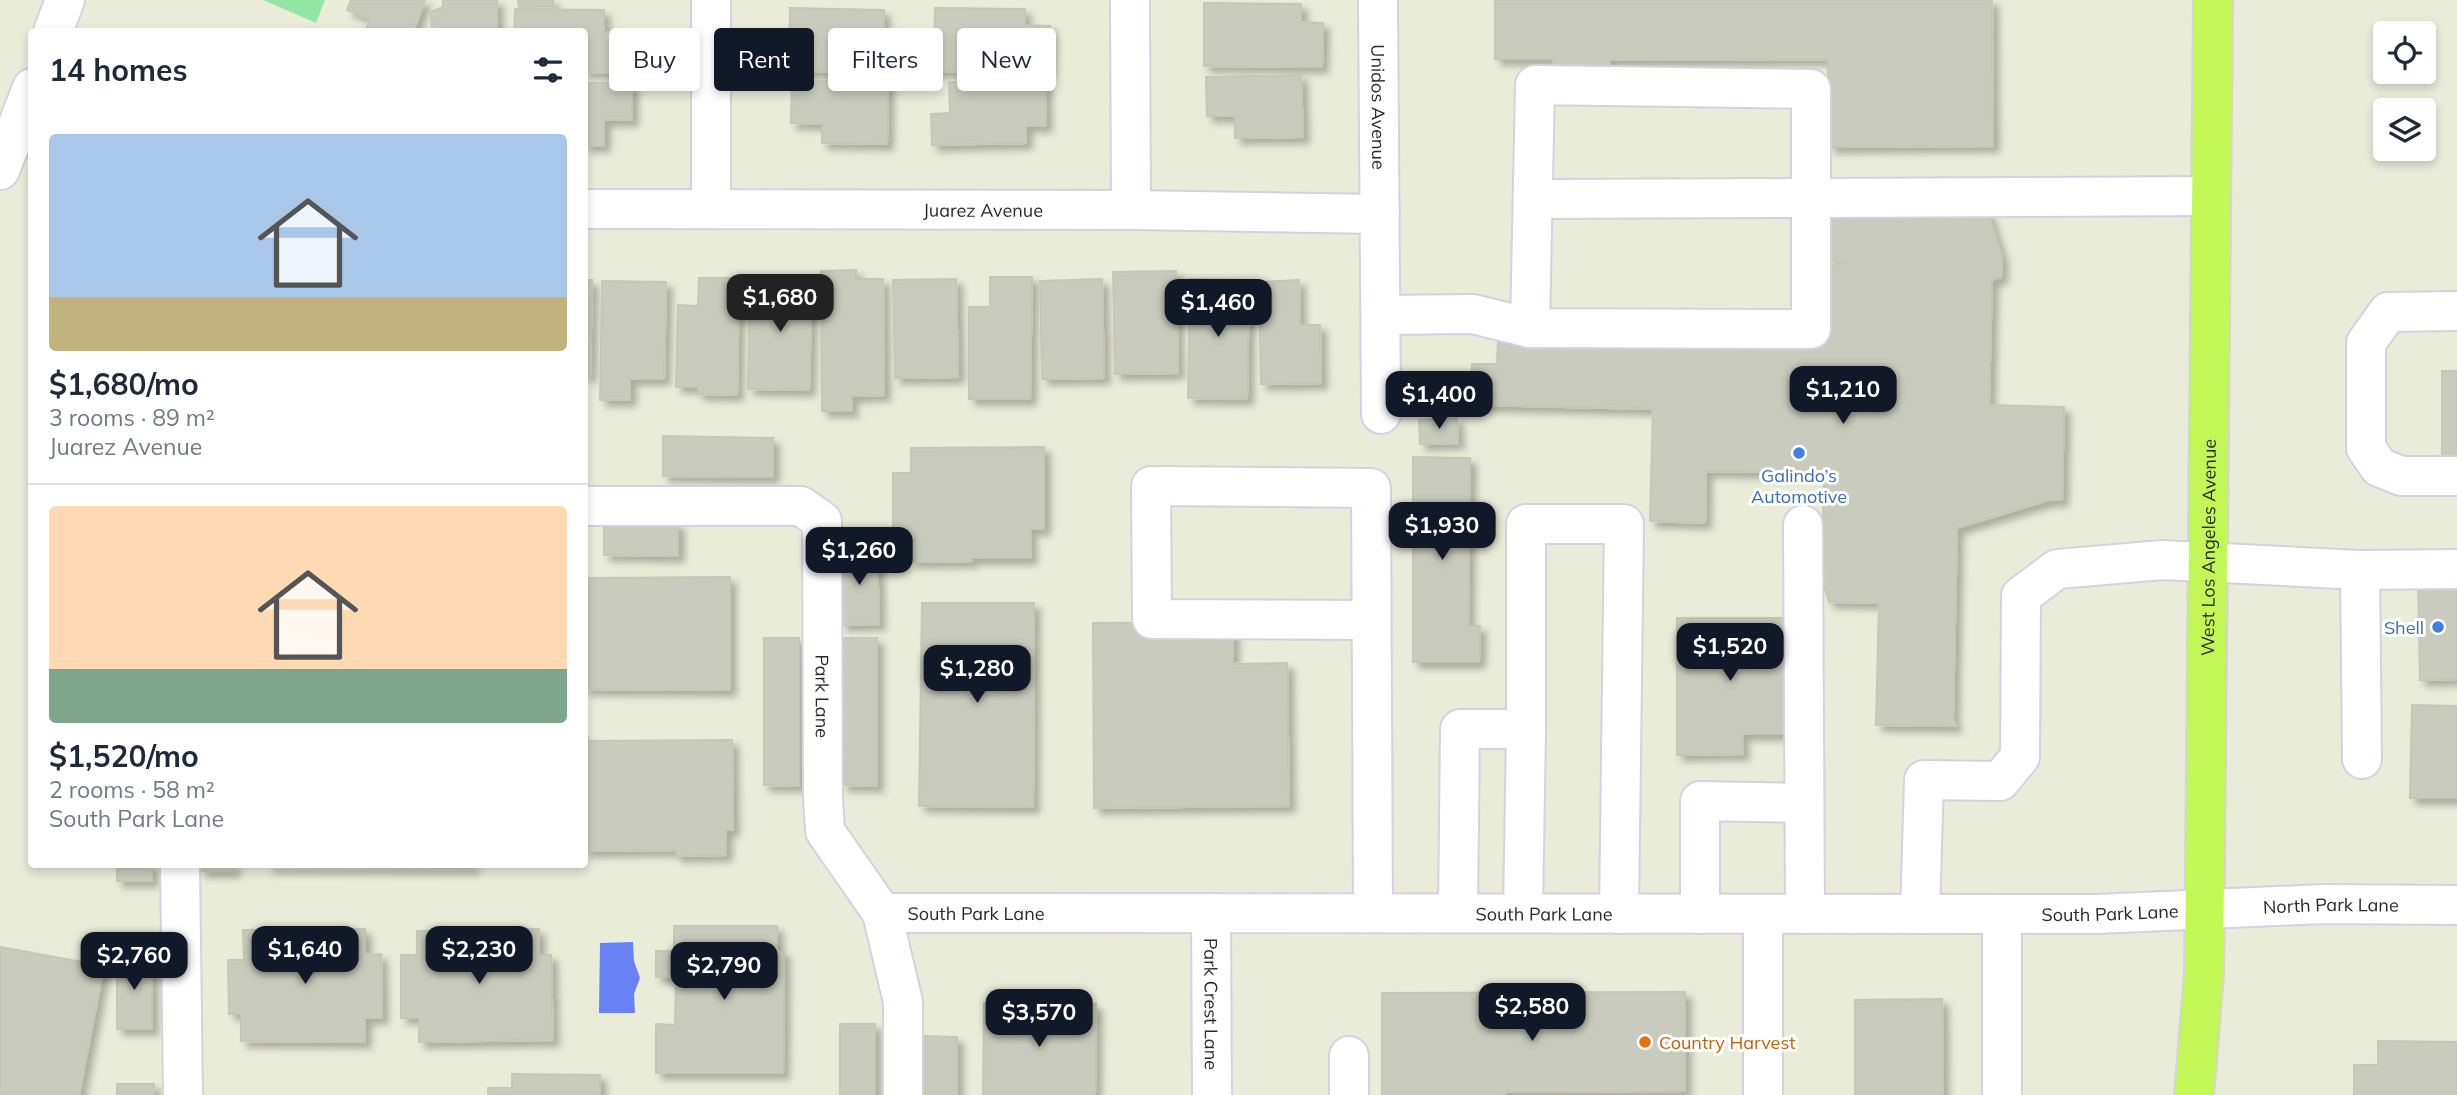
<!DOCTYPE html>
<html lang="en">
<head>
<meta charset="utf-8">
<style>
	:root { --surface:#fff; --page:#f2f2f3; --text:#1f2937; --muted:#747a83; --line:#e0e1e3; --accent:#111827 }
	body { margin:0; font-family:Mulish,sans-serif; background:var(--page); color:var(--text); height:100vh; display:flex; flex-direction:column; font-size:26px; white-space:nowrap }
	* { box-sizing:border-box; margin:0 }
	p { font-size:23px; color:var(--muted) }
	.icon { flex:none; width:38px; height:38px; fill:none; stroke:currentColor; stroke-width:2; stroke-linecap:round; stroke-linejoin:round }
	.map { position:relative; flex:1; overflow:hidden }
	.side { position:absolute; left:28px; top:28px; width:560px; height:840px; display:flex; flex-direction:column; background:var(--surface); border-radius:7px; box-shadow:0 4px 10px #0003 }
	.side>* { flex:none }
	.top-card { position:absolute; left:609px; top:28px; width:665px; height:63px; display:flex; gap:14px }
	.fabs { position:absolute; left:2373px; top:21px; display:grid; gap:14px }
	.fabs a { display:grid; place-items:center; width:63px; height:63px; border-radius:7px; background:var(--surface); box-shadow:0 4px 10px #0003; font-size:35px }
	.price { position:absolute; translate:-50% -60px; padding:0 16px; border-radius:14px; background:var(--accent); color:#fff; font-size:23px; line-height:46px; filter:drop-shadow(0 2px 4px #0008) }
	.price::after { content:''; position:absolute; left:50%; top:42px; width:21px; height:16px; margin-left:-10px; background:inherit; clip-path:polygon(0 0,100% 0,50% 100%) }
	.price.active { background:#222; color:#fff }
	ul { padding:0; list-style:none }
	li { display:grid; align-content:center; gap:14px; height:371px; padding:0 21px }
	li+li { border-top:2px solid var(--line) }
	li span { display:grid; place-items:center; height:217px; border-radius:7px; color:#555 }
	li>.icon { margin-inline-start:auto }
	span .icon { width:126px; height:126px; fill:#fffc; stroke-width:1 }
	li b { font-size:30px }
	h2 { display:flex; justify-content:space-between; align-items:center; height:84px; padding:0 21px; font-size:30px }
	.tag { padding:0 24px; border-radius:7px; background:var(--surface); box-shadow:0 4px 10px #0003; font-size:24px; line-height:63px }
	.tag.active { background:var(--accent); color:#fff }
	.map>svg:first-child { display:block }
	.green { fill:#94e6a5 }
	.water { fill:#6881f4 }
	.building { fill:#c8cbbd; stroke:#c4c8b4; stroke-width:2; filter:url(#shadow) }
	.lines { fill:none; stroke-linecap:round; stroke-linejoin:round }
	.minor-casing { stroke:#d7cfe3; stroke-width:42 }
	.major-casing { stroke:#d4d4d4; stroke-width:42 }
	.minor { stroke:#fff; stroke-width:38 }
	.major { stroke:#c3f755; stroke-width:38 }
	.shop-dot { fill:#3f7fe0; stroke:#fff; stroke-width:2.5 }
	.food-dot { fill:#e8710a; stroke:#fff; stroke-width:2.5 }
	.labels { text-anchor:middle; dominant-baseline:central; stroke-width:6; stroke-linejoin:round; paint-order:stroke }
	.street-label { font-size:18px; fill:#292929; stroke:#fff }
	.shop-label { font-size:18px; fill:#366cbe; stroke:#fff }
	.food-label { font-size:18px; fill:#c56008; stroke:#fff; text-anchor:start }
</style>
</head>
<body>
<div class="map">
<svg width="2457" height="1095" viewBox="0 0 2457 1095">
	<defs>
		<filter id="shadow"><feDropShadow dx="6" dy="6" stdDeviation="3.5" flood-color="#0004"/></filter>
	</defs>
	<rect width="100%" height="100%" fill="#eaecda"/>
	<path class="green" d="M263 0H325L316 23Z"/>
	<path class="water" d="M633 942 634 961 640 978 634 994 635 1013H599L600 943Z"/>
	<g class="building">
		<path d="M351 0H425L413 32H365L370 19 347 10Z"/>
		<path d="M443 0H497V32H432L431 12 443 7Z"/>
		<path d="M518 0H553V6L519 7Z"/>
		<path d="M1495 0H1992L1993 146 1829 147 1828 59 1610 60V77H1553V59H1495Z"/>
		<path d="M1204 3 1301 4V22L1323 23 1322 67 1204 66Z"/>
		<path d="M790 8 884 10 883 73 789 71Z"/>
		<path d="M935 8 1025 9V25L1050 26 1049 73 934 71Z"/>
		<path d="M515 9 604 10V32H632V73L584 72V32H514Z"/>
		<path d="M1301 75 1303 137 1235 138V116H1207L1206 77Z"/>
		<path d="M792 80 888 82 887 144 822 143V124L791 123Z"/>
		<path d="M1045 80 1046 126H1026V143L932 145 931 114 950 113 949 82Z"/>
		<path d="M584 83H632V120H604V146H584Z"/>
		<path d="M1828 206 1987 210 2002 258 2001 277 1992 280 1989 405 2064 407 2062 500H2049L1957 528 1953 719 1956 726 1876 725 1879 603 1829 602 1822 578 1824 473 1706 471 1705 523 1650 521 1653 409 1471 405 1472 364H1497L1498 338 1828 345V266L1849 261 1827 260Z"/>
		<path d="M856 270V279H883L884 395 851 396 852 411H822L821 271Z"/>
		<path d="M1176 271 1178 373 1115 374 1113 272Z"/>
		<path d="M990 277H1032L1030 399H969V307H990Z"/>
		<path d="M699 278H739L737 395 698 394V387H676L678 305 698 306Z"/>
		<path d="M750 279 812 280 809 390 748 389Z"/>
		<path d="M956 279 958 377 895 378 893 280Z"/>
		<path d="M1102 279 1104 378 1042 379 1040 281Z"/>
		<path d="M1190 279 1249 280 1247 399 1188 398Z"/>
		<path d="M584 280H592L590 376H584Z"/>
		<path d="M1299 280 1300 325H1320L1321 383 1261 384 1259 282Z"/>
		<path d="M602 281 666 282 664 379H630V400H600Z"/>
		<rect x="2442" y="371" width="15" height="92"/>
		<path d="M1457 418 1458 443 1420 444 1419 420Z"/>
		<path d="M663 436 773 438V477L663 476Z"/>
		<path d="M1044 447V529H1030L1031 558H972V561L911 562V538H893V473H911V448Z"/>
		<path d="M1413 457 1470 458 1468 626H1480L1479 662H1413Z"/>
		<path d="M604 523H678V556L604 555Z"/>
		<path d="M841 548H877L879 624 841 625Z"/>
		<path d="M2457 574V679L2420 680 2418 575Z"/>
		<path d="M584 575H587V578L730 577V690L584 689Z"/>
		<path d="M922 603H1034L1033 807 919 806Z"/>
		<path d="M1677 618H1786L1787 734H1742L1743 754 1677 755Z"/>
		<path d="M1233 622V664L1287 663 1289 806 1094 808 1093 623Z"/>
		<path d="M764 638H799V786L764 785Z"/>
		<path d="M843 638H877V786L842 785Z"/>
		<path d="M2412 705 2457 706V798H2410Z"/>
		<path d="M584 737H588V741L732 740 733 830H726V855L676 856V850L584 851Z"/>
		<rect x="117" y="864" width="35" height="17"/>
		<rect x="200" y="864" width="34" height="7"/>
		<path d="M268 864H473V868L268 867Z"/>
		<path d="M674 926H777V951H784L783 1073H656V1024L675 1025 676 977H656V951H674Z"/>
		<path d="M365 929V955L381 954 382 1018H365V1042L241 1041V1014H229L228 960H244L243 930Z"/>
		<path d="M539 929V955H551L553 1040 419 1042V1018H401V955H417V931Z"/>
		<path d="M0 947 104 966 79 1095H0Z"/>
		<rect x="117" y="955" width="35" height="74"/>
		<path d="M1685 992V1091L1506 1092 1503 1095H1382V993Z"/>
		<path d="M1942 999 1943 1095H1855V1000Z"/>
		<path d="M984 1003 1096 1004 1095 1095H983Z"/>
		<rect x="840" y="1024" width="35" height="71"/>
		<path d="M923 1036 957 1037V1095H922Z"/>
		<path d="M2378 1041 2457 1042V1095H2354V1065H2378Z"/>
		<path d="M512 1074 600 1075V1095H488V1088H512Z"/>
		<rect x="117" y="1084" width="37" height="11"/>
	</g>
	<g class="lines">
		<defs>
			<g id="minor">
				<path d="M1130 0 1131 210"/>
				<path id="s1" d="M1378 0 1381 414"/>
				<path d="M53 32 65 0"/>
				<path d="M0 170 32 88"/>
				<path id="s2" d="M584 209 1131 210 1380 214"/>
				<path d="M711 209V0"/>
				<path d="M2457 311 2388 312 2366 343V448L2379 467 2401 476H2457"/>
				<path d="M1381 315 1473 314 1530 328 1811 329V198L2211 196"/>
				<path d="M1530 328 1535 85 1811 89V198L1533 199"/>
				<path id="s3" d="M584 506H801L822 521 823 797 825 831 882 913 903 1002V1095"/>
				<path d="M1803 525 1805 914"/>
				<path d="M2360 570 2362 759"/>
				<path d="M1371 620 1152 619 1151 486 1371 488 1373 913"/>
				<path d="M180 864 183 1095"/>
				<path id="s4" d="M882 913 2097 914 2324 904 2457 905"/>
				<path id="s5" d="M1211 913 1212 1095"/>
				<path d="M1458 913 1460 729H1526V524H1624L1619 914"/>
				<path d="M1523 913 1526 729"/>
				<path d="M1700 914V801L1804 803"/>
				<path d="M1763 914V1095"/>
				<path d="M1920 914 1924 780 2000 781 2020 757 2021 596 2057 569 2163 560 2360 570 2457 569"/>
				<path d="M2002 914V1095"/>
				<path d="M1349 1056V1095"/>
			</g>
			<g id="major">
				<path id="s6" d="M2194 1095 2204 975 2213 0"/>
			</g>
		</defs>
		<use href="#minor" class="minor-casing"/>
		<use href="#major" class="major-casing"/>
		<use href="#minor" class="minor"/>
		<use href="#major" class="major"/>
	</g>
	<g class="shop-dot">
		<circle cx="1799" cy="453" r="7"/>
		<circle cx="2438" cy="627" r="7"/>
	</g>
	<circle class="food-dot" cx="1645" cy="1042" r="7"/>
	<g class="labels">
		<g class="street-label">
			<text stroke="none"><textPath href="#s1" startOffset="107">Unidos Avenue</textPath></text>
			<text stroke="none"><textPath href="#s2" startOffset="399">Juarez Avenue</textPath></text>
			<text stroke="none"><textPath href="#s6" startOffset="548">West Los Angeles Avenue</textPath></text>
			<text stroke="none"><textPath href="#s3" startOffset="418">Park Lane</textPath></text>
			<text stroke="none"><textPath href="#s4" startOffset="1449">North Park Lane</textPath></text>
			<text stroke="none"><textPath href="#s4" startOffset="1228">South Park Lane</textPath></text>
			<text stroke="none"><textPath href="#s4" startOffset="94">South Park Lane</textPath></text>
			<text stroke="none"><textPath href="#s4" startOffset="662">South Park Lane</textPath></text>
			<text stroke="none"><textPath href="#s5" startOffset="91">Park Crest Lane</textPath></text>
		</g>
		<g class="shop-label">
			<text x="1799" y="475">Galindo’s<tspan x="1799" dy="21">Automotive</tspan></text>
			<text x="2424" y="627" text-anchor="end">Shell</text>
		</g>
		<g class="food-label">
			<text x="1659" y="1042">Country Harvest</text>
		</g>
	</g>
</svg>
<div class="fabs">
<a><svg class="icon" aria-label="locate" viewBox="0 0 24 24"><circle cx="12" cy="12" r="6"/><path d="M12 2v4M12 18v4M2 12h4M18 12h4"/></svg></a>
<a><svg class="icon" aria-label="layers" viewBox="0 0 24 24"><path d="M12 4l9 5-9 5-9-5zM3 14l9 5 9-5"/></svg></a>
</div>
<b class="price active" style="left:780px;top:334px">$1,680</b>
<b class="price" style="left:1218px;top:339px">$1,460</b>
<b class="price" style="left:1843px;top:426px">$1,210</b>
<b class="price" style="left:1439px;top:431px">$1,400</b>
<b class="price" style="left:1442px;top:562px">$1,930</b>
<b class="price" style="left:859px;top:587px">$1,260</b>
<b class="price" style="left:1730px;top:683px">$1,520</b>
<b class="price" style="left:977px;top:705px">$1,280</b>
<b class="price" style="left:305px;top:986px">$1,640</b>
<b class="price" style="left:479px;top:986px">$2,230</b>
<b class="price" style="left:134px;top:992px">$2,760</b>
<b class="price" style="left:724px;top:1002px">$2,790</b>
<b class="price" style="left:1532px;top:1043px">$2,580</b>
<b class="price" style="left:1039px;top:1049px">$3,570</b>
<div class="top-card">
<a class="tag">Buy</a>
<a class="tag active">Rent</a>
<a class="tag">Filters</a>
<a class="tag">New</a>
</div>
<section class="side">
<h2>14 homes<svg class="icon" aria-label="filters" viewBox="0 0 24 24"><path d="M4 7h16M4 17h16"/><circle cx="9" cy="7" r="2"/><circle cx="15" cy="17" r="2"/></svg></h2>
<ul>
<li><span style="background:linear-gradient(#a9c7e8 75%,#c2b280 0)"><svg class="icon" aria-label="home" viewBox="0 0 24 24"><path d="M3 11l9-7 9 7M6 9v11h12V9"/></svg></span><div><b>$1,680/mo</b><p>3 rooms · 89 m²</p><p>Juarez Avenue</p></div></li>
<li><span style="background:linear-gradient(#ffd9b3 75%,#7fa58c 0)"><svg class="icon" aria-label="home" viewBox="0 0 24 24"><path d="M3 11l9-7 9 7M6 9v11h12V9"/></svg></span><div><b>$1,520/mo</b><p>2 rooms · 58 m²</p><p>South Park Lane</p></div></li>
</ul>
</section>
</div>
</body>
</html>
